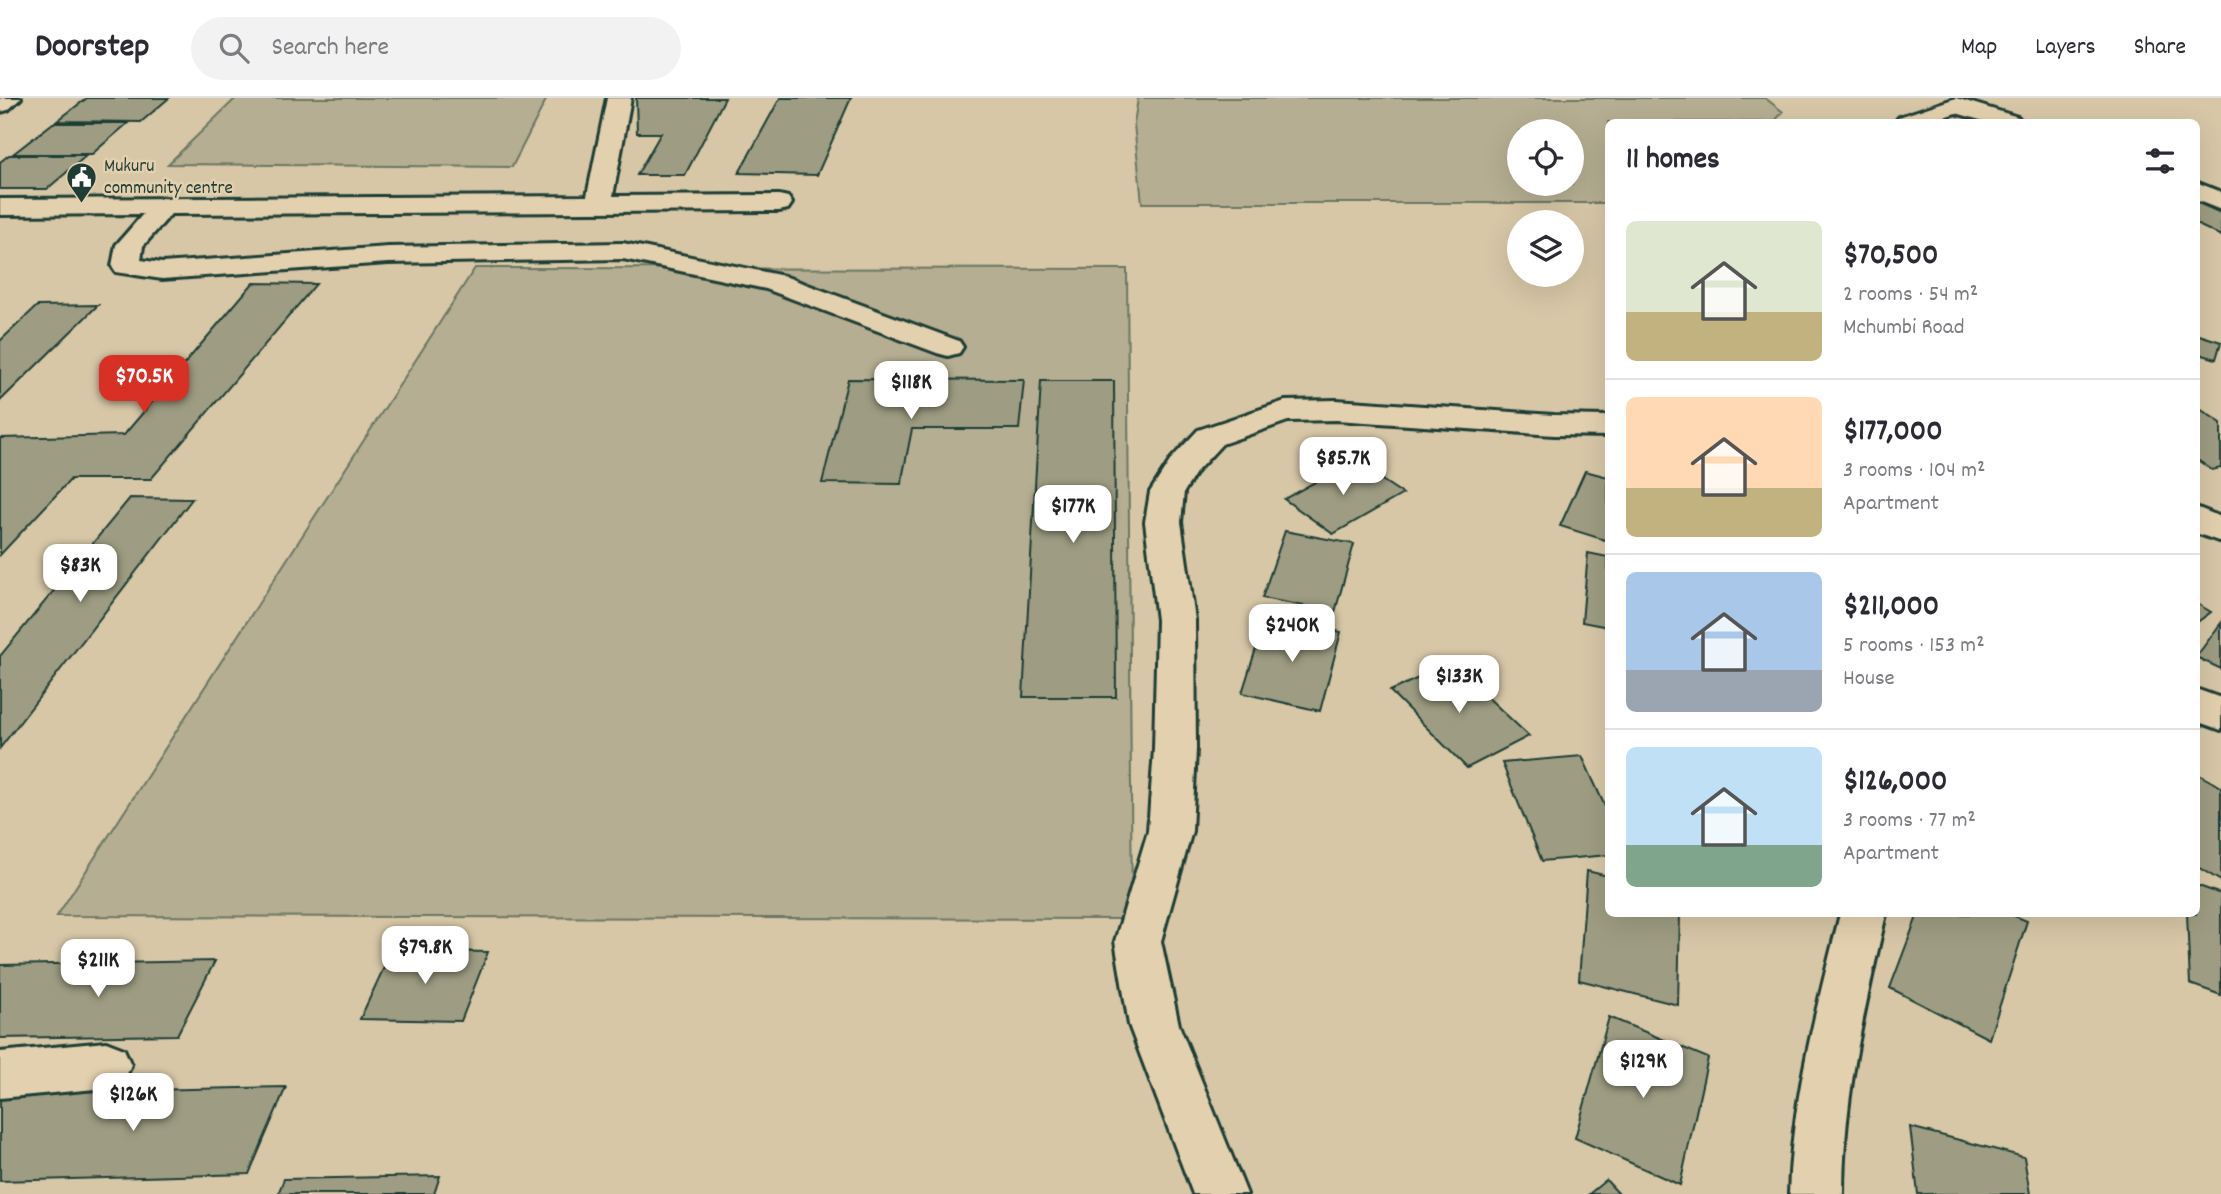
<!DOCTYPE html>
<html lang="en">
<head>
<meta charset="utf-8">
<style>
	:root { --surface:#fff; --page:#f2f2f3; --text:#2b2b33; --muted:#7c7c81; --line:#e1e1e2; --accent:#d93025 }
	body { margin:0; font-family:Dekko,sans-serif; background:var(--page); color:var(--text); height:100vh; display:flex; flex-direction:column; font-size:26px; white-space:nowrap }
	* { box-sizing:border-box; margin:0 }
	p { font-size:23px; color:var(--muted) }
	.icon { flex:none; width:38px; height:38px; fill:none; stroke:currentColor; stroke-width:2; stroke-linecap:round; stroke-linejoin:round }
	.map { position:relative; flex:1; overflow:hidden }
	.details { position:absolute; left:1605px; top:21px; width:595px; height:798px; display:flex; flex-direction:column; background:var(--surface); border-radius:10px; box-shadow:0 7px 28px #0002 }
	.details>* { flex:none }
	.fabs { position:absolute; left:1507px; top:21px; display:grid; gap:14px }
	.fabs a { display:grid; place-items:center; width:77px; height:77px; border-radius:50%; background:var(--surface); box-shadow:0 7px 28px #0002; font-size:35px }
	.price { position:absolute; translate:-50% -60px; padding:0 16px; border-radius:14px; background:#fff; color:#222; font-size:23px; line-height:46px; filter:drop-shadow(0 2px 4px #0008) }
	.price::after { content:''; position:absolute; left:50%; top:42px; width:21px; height:16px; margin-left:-10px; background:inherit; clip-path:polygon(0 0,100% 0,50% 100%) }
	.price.selected { background:var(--accent); color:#fff }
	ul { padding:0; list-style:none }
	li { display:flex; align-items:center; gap:21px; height:175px; padding:0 21px }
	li+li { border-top:2px solid var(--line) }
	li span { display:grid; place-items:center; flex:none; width:196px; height:140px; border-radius:10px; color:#555 }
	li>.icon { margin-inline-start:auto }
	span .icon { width:84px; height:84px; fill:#fffc; stroke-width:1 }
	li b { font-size:30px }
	h2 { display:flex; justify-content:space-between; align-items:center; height:84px; padding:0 21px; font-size:30px }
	header { display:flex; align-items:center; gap:42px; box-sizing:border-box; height:98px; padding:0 35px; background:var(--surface); border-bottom:2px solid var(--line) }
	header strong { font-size:33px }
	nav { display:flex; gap:38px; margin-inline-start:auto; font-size:24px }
	.search { width:490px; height:63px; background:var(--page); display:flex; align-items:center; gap:18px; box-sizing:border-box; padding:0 24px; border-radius:38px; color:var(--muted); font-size:26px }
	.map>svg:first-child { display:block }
	.green { fill:#b5ae92; stroke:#6a7663; stroke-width:2; fill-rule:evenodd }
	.building { fill:#9e9d83; stroke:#1f3d34; stroke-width:2 }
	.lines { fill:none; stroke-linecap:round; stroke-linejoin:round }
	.minor-casing { stroke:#1f3d34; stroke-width:6 }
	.minor { fill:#e3d0ae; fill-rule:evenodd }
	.labels { text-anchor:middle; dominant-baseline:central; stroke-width:5; stroke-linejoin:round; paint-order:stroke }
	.far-poi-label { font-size:19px; fill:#1f3d34; stroke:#e3d0ae; text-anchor:start }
</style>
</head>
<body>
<header>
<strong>Doorstep</strong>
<div class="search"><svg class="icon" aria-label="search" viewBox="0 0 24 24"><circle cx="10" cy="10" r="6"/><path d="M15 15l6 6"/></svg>Search here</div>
<nav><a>Map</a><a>Layers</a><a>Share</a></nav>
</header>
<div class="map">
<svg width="2221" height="1096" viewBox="0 0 2221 1096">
	<rect width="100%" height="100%" fill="#d7c7a7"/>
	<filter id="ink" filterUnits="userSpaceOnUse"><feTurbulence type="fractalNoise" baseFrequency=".0143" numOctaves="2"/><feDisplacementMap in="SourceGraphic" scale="14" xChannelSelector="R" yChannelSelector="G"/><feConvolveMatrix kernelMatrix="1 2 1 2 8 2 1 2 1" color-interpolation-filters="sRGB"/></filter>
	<g filter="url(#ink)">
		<g class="green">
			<path d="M236 0H547L512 69 168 66Z"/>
			<path d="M1138 0H1765L1783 14 1774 24H1608V105H1142L1134 26ZM1572 33V86H1519V33Z"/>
			<path d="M475 170 1127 171 1132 821 57 818Z"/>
		</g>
		<g class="building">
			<path d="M87 0H169L141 24 57 23Z"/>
			<path d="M636 0H725L685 77H637L661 35H637Z"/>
			<path d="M780 0H851L817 77 739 75Z"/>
			<path d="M53 25H128L92 56H13Z"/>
			<path d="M9 57H87L47 91H0V64Z"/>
			<path d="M2196 104 2221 115V138L2196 126Z"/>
			<path d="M253 185 316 186 151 381H71L0 457V340L124 337Z"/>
			<path d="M98 207 0 303V243L37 208Z"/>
			<path d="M2196 236 2221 244 2216 261 2196 255Z"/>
			<path d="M848 281 1024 282 1019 331H912L901 386 822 385Z"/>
			<path d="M1041 283H1114L1116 599H1023Z"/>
			<path d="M2200 311 2221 325V370L2212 372 2196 361V312Z"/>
			<path d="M1353 363 1403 396 1333 436 1284 401Z"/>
			<path d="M1585 373 1608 379V443L1560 428Z"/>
			<path d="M130 400 192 401 0 650V558Z"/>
			<path d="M1285 433 1354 446 1335 514 1262 500Z"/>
			<path d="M1588 455 1608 459V529L1582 524Z"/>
			<path d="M2196 505 2211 514 2196 525Z"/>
			<path d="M1266 519 1341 534 1320 613 1242 595Z"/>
			<path d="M2221 525V571L2196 559Z"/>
			<path d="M1451 565 1529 638 1467 670 1390 593Z"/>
			<path d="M1582 658 1608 715V757L1542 763 1502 665Z"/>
			<path d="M2196 675 2221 689V783L2196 768Z"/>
			<path d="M1587 773 1608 778V816H1680L1678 907 1579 882Z"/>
			<path d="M2196 787 2221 796V897L2190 886 2187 816H2196Z"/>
			<path d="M1918 816H2010L2027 823 1989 941 1890 890Z"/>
			<path d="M392 852 488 854 461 923 360 921Z"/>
			<path d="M215 863 177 937 0 940V867Z"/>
			<path d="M1609 919 1708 960 1680 1087 1575 1040Z"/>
			<path d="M286 989 249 1076 0 1083V995Z"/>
			<path d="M1910 1029 2024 1059 2030 1096H1918Z"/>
			<path d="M440 1078 434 1096H278L284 1081Z"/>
			<path d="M1606 1082 1619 1096H1589Z"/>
		</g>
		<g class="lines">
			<defs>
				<g id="minor">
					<path d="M0 0H21L8 12 0 14Z"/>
					<path d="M607 0H631L613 98 779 97 788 99 792 105 788 111 779 113 171 116 143 148 141 162 162 165 388 149 623 145 784 178 959 243 963 249 959 255 948 258 937 255 766 191 623 161 388 165 162 181 116 174 112 168 116 147 143 116 0 117V101L587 98Z"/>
					<path d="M1956 0 2018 19 2022 24H1987L1956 15 1928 24H1895L1899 19Z"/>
					<path d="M2196 84 2221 94V112L2196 102Z"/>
					<path d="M1336 302 1554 317 1608 318V338L1554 337 1336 322 1288 323 1222 346 1197 373 1184 394 1181 424 1195 522 1196 651 1192 733 1161 843 1179 927 1247 1096H1193L1129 927 1115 843 1148 733 1154 651 1157 522 1145 424 1150 394 1172 360 1198 332 1285 303Z"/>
					<path d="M2196 409 2221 419V444L2196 435Z"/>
					<path d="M2196 591 2221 600V632L2196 623Z"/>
					<path d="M1840 816H1886C1865 909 1843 1000 1843 1096H1789C1792 1000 1817 909 1840 816Z"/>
					<path d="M106 944 124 951 131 967 124 983 106 990 0 1000V954Z"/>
				</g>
			</defs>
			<use href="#minor" class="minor-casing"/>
			<use href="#minor" class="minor"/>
		</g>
	</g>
	<defs>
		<symbol id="civic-pin" viewBox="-11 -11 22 30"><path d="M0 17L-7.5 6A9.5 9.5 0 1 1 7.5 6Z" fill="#1f3d34" stroke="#e3d0ae"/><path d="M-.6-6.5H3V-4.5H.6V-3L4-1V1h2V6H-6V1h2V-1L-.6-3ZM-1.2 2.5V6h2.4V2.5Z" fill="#fff"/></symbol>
	</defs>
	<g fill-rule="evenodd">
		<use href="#civic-pin" x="64" y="62" width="35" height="47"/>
	</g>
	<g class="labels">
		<g class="far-poi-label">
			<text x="104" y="69">Mukuru<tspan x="104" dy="22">community centre</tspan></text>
		</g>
	</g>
</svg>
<div class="fabs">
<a><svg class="icon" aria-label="locate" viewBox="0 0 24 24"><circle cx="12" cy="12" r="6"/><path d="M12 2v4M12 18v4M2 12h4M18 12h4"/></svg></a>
<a><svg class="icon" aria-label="layers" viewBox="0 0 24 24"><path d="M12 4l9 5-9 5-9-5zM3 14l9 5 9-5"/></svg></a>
</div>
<b class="price selected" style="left:144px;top:317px">$70.5K</b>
<b class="price" style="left:911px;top:323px">$118K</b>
<b class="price" style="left:1343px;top:399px">$85.7K</b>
<b class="price" style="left:1073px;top:447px">$177K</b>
<b class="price" style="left:80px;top:506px">$83K</b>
<b class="price" style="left:1292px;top:566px">$240K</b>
<b class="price" style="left:1459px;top:617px">$133K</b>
<b class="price" style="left:425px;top:888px">$79.8K</b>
<b class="price" style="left:98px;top:901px">$211K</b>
<b class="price" style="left:1643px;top:1002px">$129K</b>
<b class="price" style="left:133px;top:1035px">$126K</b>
<section class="details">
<h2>11 homes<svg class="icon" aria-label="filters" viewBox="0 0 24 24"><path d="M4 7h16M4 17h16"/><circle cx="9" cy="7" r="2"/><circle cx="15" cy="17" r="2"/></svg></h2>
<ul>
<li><span style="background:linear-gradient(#dfe7d0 65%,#c2b280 0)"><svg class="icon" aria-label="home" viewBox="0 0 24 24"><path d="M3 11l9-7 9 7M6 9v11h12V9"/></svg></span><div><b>$70,500</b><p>2 rooms · 54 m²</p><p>Mchumbi Road</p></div></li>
<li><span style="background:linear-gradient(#ffd9b3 65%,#c2b280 0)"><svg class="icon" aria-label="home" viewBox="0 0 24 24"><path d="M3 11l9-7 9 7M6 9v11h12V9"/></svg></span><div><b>$177,000</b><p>3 rooms · 104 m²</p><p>Apartment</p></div></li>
<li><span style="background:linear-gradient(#a9c7e8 70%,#9aa5b1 0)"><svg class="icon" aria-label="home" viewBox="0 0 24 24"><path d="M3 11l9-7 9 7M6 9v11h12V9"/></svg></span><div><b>$211,000</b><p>5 rooms · 153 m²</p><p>House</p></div></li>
<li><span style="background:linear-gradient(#bfe0f5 70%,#7fa58c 0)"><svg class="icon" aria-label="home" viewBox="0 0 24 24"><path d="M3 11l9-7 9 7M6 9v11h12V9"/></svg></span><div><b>$126,000</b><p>3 rooms · 77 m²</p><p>Apartment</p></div></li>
</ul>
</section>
</div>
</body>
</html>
